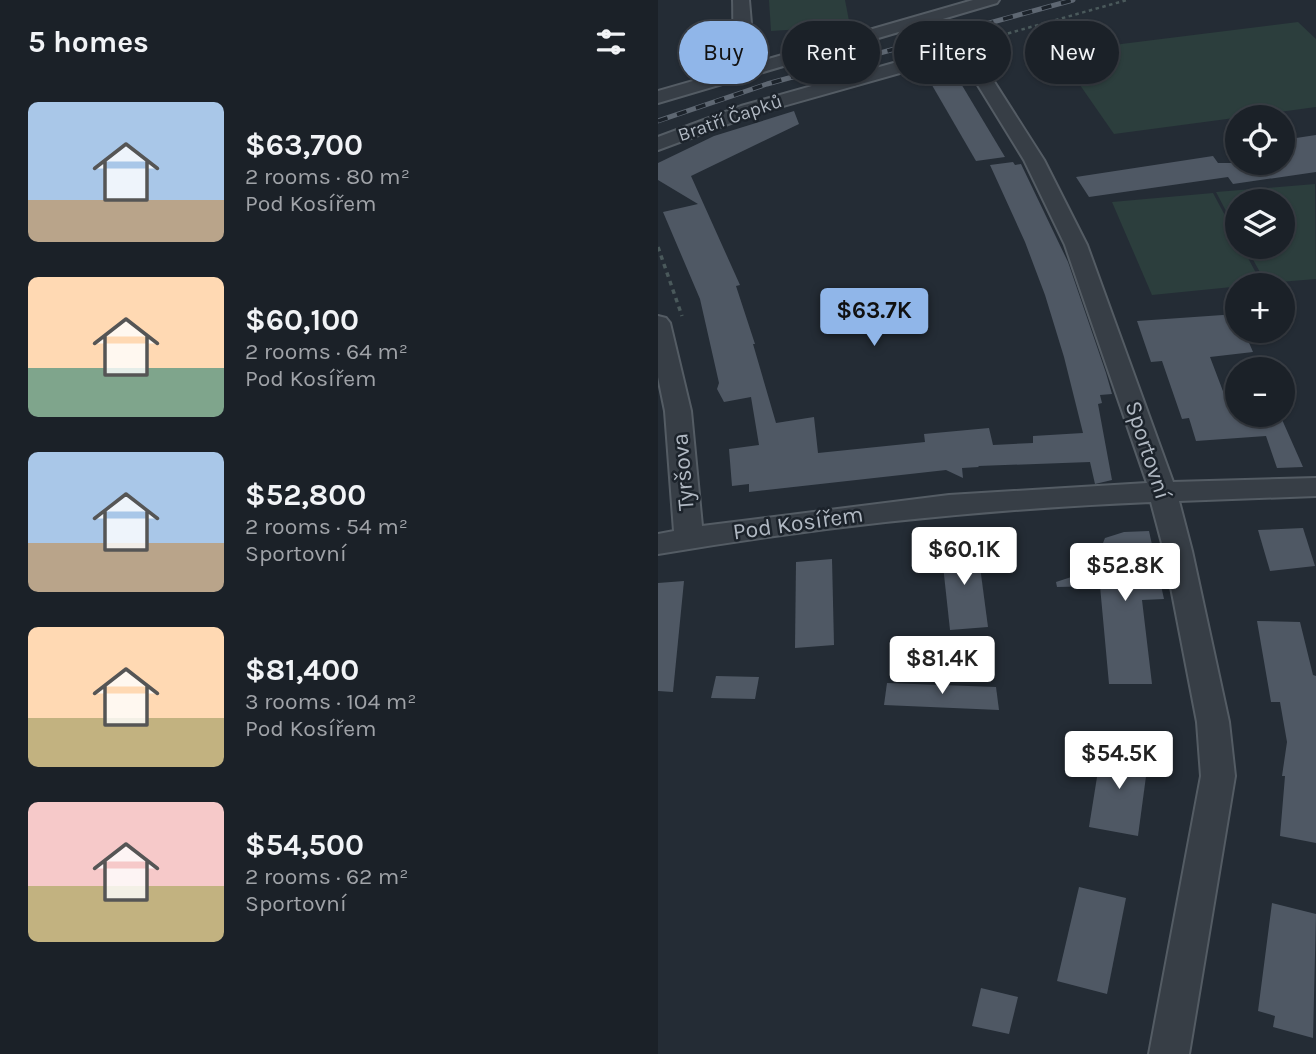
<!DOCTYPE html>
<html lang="en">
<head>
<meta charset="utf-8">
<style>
	:root { --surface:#1b2128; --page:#242930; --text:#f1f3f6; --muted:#a0a3a8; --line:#393e45; --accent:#90b6e9 }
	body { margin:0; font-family:Karla,sans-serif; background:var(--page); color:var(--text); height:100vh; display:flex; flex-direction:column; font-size:26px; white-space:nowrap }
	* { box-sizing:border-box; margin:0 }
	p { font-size:23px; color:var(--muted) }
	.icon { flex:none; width:38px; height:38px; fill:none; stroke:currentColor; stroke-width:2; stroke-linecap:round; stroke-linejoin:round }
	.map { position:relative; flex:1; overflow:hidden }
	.side { display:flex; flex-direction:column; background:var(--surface); width:658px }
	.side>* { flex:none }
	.hud { position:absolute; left:21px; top:21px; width:532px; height:63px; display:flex; gap:14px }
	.tools { position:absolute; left:567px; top:105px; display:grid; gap:14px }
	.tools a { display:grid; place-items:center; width:70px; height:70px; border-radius:50%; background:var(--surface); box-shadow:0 2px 5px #0004,0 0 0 2px var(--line); font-size:35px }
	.price { position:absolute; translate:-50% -60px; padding:0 16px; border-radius:7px; background:#fff; color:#222; font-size:23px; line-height:46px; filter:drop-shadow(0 2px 4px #0008) }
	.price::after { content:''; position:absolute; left:50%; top:42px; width:21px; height:16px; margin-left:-10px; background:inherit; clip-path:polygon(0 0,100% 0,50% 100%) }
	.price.selected { background:var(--accent); color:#111 }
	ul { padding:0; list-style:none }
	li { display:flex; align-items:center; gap:21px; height:175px; padding:0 28px }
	li span { display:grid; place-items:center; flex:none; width:196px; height:140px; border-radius:10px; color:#555 }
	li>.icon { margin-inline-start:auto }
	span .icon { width:84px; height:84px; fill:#fffc; stroke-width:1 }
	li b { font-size:30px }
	h2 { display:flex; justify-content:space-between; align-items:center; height:84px; padding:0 28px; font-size:30px }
	.pill { padding:0 24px; border-radius:32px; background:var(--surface); box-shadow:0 2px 5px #0004,0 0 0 2px var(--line); font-size:24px; line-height:63px }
	.pill.selected { background:var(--accent); color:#111 }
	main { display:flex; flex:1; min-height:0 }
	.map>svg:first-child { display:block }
	.green { fill:#2c3e3d }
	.building { fill:#4f5864 }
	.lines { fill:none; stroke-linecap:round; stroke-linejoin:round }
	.minor-casing { stroke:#545c64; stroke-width:4 }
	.path-far1 { stroke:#4a595b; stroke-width:2.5; stroke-dasharray:3.5 3.5; stroke-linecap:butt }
	.path { stroke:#4a595b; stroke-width:3.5; stroke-dasharray:4.5 4.5; stroke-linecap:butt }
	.minor { fill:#373e46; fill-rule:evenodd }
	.rail-casing { stroke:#5e6772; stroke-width:5 }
	.rail { stroke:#1c232b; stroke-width:3.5; stroke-dasharray:10; stroke-linecap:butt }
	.labels { text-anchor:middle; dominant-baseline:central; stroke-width:5; stroke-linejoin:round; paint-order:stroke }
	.far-street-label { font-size:19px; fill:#b1b9c3; stroke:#1c232b }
	.street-label { font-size:23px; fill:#b1b9c3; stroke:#1c232b }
</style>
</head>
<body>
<main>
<section class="side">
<h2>5 homes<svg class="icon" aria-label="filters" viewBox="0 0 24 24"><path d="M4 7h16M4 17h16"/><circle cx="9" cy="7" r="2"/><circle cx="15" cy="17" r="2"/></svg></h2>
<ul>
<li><span style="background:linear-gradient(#a9c7e8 70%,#b9a48a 0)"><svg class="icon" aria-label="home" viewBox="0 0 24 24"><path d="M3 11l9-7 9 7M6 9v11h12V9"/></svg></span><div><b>$63,700</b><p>2 rooms · 80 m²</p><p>Pod Kosířem</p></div></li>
<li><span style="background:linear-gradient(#ffd9b3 65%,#7fa58c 0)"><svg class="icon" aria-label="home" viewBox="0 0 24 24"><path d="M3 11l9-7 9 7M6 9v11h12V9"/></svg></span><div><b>$60,100</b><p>2 rooms · 64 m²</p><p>Pod Kosířem</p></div></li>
<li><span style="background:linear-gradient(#a9c7e8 65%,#b9a48a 0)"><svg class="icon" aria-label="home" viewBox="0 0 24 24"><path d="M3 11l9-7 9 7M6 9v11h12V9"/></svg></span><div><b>$52,800</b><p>2 rooms · 54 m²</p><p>Sportovní</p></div></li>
<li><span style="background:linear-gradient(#ffd9b3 65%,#c2b280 0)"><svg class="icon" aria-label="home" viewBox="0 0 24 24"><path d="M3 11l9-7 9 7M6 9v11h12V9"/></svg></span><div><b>$81,400</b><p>3 rooms · 104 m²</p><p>Pod Kosířem</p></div></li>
<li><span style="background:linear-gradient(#f6c9c9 60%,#c2b280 0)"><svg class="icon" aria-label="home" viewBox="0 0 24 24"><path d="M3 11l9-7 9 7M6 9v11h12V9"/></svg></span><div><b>$54,500</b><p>2 rooms · 62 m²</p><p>Sportovní</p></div></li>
</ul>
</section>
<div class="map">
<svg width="658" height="1054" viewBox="0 0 658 1054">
	<rect width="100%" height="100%" fill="#242c35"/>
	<g class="green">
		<path d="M111 0H187L192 26 113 31Z"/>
		<path d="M640 22 658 39V107L456 134 399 52Z"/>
		<path d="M657 184 658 279 608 283 588 247H625V201H579V232L558 192Z"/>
		<path d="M555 193 579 238V247H584L604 284 494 295 454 202Z"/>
	</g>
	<g class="building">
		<path d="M290 74 302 82 347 157 318 161 271 80Z"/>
		<path d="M136 111 141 124 33 176 82 285 78 286 97 344H95L118 423 156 417 160 453 267 442 266 434 331 428 335 445 375 443V436L425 433 406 357 387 295 367 242 332 165 355 162 357 165 363 164 410 262 448 373 454 394 442 395 444 403 440 404 454 480 437 484 432 462 320 466 321 467 304 468 305 478 288 470 91 492V484L74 486 71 449 101 445 93 397 66 402 59 389 61 383 42 299 5 212 40 204 0 180V163L56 136Z"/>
		<path d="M658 135V172L575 184 570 177 431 197 418 177 555 156 560 163H625V140Z"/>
		<path d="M579 314V331H586L595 352 552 357 574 415H622L645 467 619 468 608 436 538 441 531 418 524 419 504 361 493 362 479 321Z"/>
		<path d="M645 528 657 566 612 571 600 530Z"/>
		<path d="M491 531 506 599 484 600 494 684H451L442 586 399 587 398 582 447 566 443 548 447 538 466 532Z"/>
		<path d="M319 544 330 627 292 630 283 547Z"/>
		<path d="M174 559 176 645 137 648 138 562Z"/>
		<path d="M26 581 15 692 0 691V583Z"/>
		<path d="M599 621 642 622 655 675 658 676V843L622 836 627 776H624L629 742 622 702H613Z"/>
		<path d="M58 676 101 677 97 699 53 698Z"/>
		<path d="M229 683 338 687 341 710 226 705Z"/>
		<path d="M444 746 491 754 480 836 431 827Z"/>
		<path d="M421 887 468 898 449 994 399 981Z"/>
		<path d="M614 903 658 914 655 1038 615 1027 617 1016 600 1011Z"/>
		<path d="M323 988 360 997 351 1034 314 1026Z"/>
	</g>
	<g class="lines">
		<defs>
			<g id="minor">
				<path d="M75 0H91L95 47 107 60 315 0H341L339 3 0 103V91L91 65C72 48 76 24 75 0Z"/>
				<path d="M303 39 312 44 386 160 429 245 515 482 658 478V496L521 501 534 551 571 722 577 776 531 1054H491L543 776 539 722 506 551 493 502C327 509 164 526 0 554V534L16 531 7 411 0 377V316L8 318 12 323 33 411 44 526 291 495 489 483 407 245 366 160 302 56 97 114 0 150V137L83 106 296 46 297 40Z"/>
			</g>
		</defs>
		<use href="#minor" class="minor-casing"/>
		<path class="path-far1" d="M323 41 469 0"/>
		<path class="path" d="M0 247 24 316"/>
		<use href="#minor" class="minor"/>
		<defs>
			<path id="rail" d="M0 121 109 84 415 0"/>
		</defs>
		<use href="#rail" class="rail-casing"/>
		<use href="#rail" class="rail"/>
	</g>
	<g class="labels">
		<g class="far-street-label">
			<text transform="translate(72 118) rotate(-19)">Bratří Čapků</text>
		</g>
		<g class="street-label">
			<text transform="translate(490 450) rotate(72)">Sportovní</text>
			<text transform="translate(25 472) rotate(-95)">Tyršova</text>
			<text transform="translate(140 523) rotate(-8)">Pod Kosířem</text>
		</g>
	</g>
</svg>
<div class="tools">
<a><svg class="icon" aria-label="locate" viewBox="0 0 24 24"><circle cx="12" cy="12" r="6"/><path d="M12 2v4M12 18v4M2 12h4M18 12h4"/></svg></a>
<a><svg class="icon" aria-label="layers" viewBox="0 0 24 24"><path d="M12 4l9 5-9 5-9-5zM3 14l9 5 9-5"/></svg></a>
<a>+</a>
<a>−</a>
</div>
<b class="price selected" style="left:216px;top:348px">$63.7K</b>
<b class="price" style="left:306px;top:587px">$60.1K</b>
<b class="price" style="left:467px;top:603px">$52.8K</b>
<b class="price" style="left:284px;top:696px">$81.4K</b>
<b class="price" style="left:461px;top:791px">$54.5K</b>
<div class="hud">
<a class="pill selected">Buy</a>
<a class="pill">Rent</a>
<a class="pill">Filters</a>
<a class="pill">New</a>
</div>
</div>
</main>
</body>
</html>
